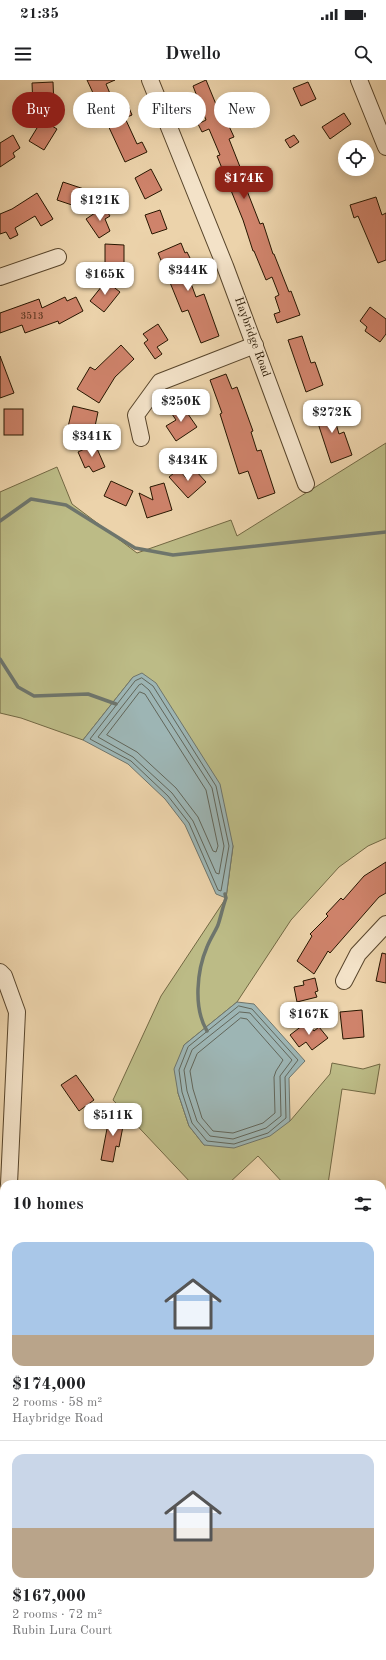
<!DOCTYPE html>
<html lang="en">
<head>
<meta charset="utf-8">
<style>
	:root { --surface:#fff; --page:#f2f2f2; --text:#202124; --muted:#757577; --line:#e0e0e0; --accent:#8f2418 }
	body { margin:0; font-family:"Old Standard TT",serif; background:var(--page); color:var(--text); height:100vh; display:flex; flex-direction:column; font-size:15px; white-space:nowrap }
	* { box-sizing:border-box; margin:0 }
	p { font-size:13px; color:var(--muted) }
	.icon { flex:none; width:22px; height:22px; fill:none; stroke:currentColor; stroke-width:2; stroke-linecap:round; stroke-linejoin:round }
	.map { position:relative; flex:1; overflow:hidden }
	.sheet { position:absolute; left:0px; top:1100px; width:386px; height:480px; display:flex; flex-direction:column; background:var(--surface); border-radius:12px 12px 0 0; box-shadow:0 2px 10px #0003 }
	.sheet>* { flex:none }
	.guide { position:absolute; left:12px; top:12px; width:362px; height:36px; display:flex; gap:8px }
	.tools { position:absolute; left:338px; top:60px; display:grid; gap:8px }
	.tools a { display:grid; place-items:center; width:36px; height:36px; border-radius:50%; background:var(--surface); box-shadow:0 2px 10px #0003; font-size:20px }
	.price { position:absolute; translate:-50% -34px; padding:0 9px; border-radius:8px; background:#fff; color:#222; font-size:13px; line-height:26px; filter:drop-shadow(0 1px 2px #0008) }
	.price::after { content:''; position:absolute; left:50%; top:24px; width:12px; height:9px; margin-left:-6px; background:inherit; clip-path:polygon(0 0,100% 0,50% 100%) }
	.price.selected { background:var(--accent); color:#fff }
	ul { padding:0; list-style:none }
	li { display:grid; align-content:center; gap:8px; height:212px; padding:0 12px }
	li+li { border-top:1px solid var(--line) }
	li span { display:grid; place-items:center; height:124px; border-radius:12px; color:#555 }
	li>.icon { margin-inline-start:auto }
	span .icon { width:72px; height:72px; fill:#fffc; stroke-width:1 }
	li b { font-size:17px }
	h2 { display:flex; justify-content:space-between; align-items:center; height:48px; padding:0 12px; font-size:17px }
	.chip { padding:0 14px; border-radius:18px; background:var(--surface); box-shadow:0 2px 10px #0003; font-size:14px; line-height:36px }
	.chip.selected { background:var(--accent); color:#fff }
	.status { display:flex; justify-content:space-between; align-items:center; height:28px; padding:0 20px; background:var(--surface); direction:ltr }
	.status svg { height:11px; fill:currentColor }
	header { display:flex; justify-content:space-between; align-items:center; height:52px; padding:0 12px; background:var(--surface); font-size:18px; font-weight:600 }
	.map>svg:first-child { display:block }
	.green { fill:#bcbb86; stroke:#726843 }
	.water { fill:#9db5b4; stroke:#6e756c }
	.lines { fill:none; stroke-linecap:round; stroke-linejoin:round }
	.shore { stroke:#62665a; stroke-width:1 }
	.stream { stroke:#6e756c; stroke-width:3.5 }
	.building { fill:#cf836b; stroke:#271600 }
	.minor-casing { stroke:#58452b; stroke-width:18 }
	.major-casing { stroke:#271600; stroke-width:22 }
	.minor { stroke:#f3e2c8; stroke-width:16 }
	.major { stroke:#e6ba76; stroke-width:20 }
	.labels { text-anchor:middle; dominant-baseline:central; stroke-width:3; stroke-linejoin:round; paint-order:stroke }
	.number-label { font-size:10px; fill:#51311b }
	.street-label { font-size:12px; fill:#271600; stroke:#f3e2c8 }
</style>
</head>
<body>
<div class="status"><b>21:35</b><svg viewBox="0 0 49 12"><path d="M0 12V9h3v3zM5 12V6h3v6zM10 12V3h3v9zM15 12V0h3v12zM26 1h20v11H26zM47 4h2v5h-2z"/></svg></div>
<header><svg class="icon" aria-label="menu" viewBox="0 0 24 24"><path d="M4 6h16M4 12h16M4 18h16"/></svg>Dwello<svg class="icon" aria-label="search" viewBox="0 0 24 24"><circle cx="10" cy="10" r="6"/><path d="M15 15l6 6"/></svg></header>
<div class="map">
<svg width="386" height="1580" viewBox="0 0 386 1580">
	<rect width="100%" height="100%" fill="#ecd3ab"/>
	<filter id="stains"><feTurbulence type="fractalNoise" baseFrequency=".005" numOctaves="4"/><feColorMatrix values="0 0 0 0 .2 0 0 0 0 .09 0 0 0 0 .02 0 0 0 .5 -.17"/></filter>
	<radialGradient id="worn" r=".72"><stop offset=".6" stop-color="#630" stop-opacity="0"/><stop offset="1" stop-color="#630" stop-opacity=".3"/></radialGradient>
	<g class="green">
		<path d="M386 363V758L368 766 339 787 291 840 237 922 184 965 178 1013 189 1046 204 1065 290 1041 330 994 332 983 363 989 380 984 375 1014 342 1009 328 1104H284L258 1076 228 1104H192L113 1020 161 916 226 818 233 766 133 597 83 660 21 638 0 633V412L57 387 72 424 137 473 231 440 237 456Z"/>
		<path d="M0 1531 4 1537V1576H90L116 1580H0Z"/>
		<path d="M154 1576H320L313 1580H137Z"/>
	</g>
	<g class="water">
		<path d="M142 593 156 603 220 704 233 766 226 818 216 814 185 745 165 719 128 684 83 660 133 597Z"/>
		<path d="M237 922 254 924 305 981 289 998 290 1041 270 1056 234 1068 204 1065 189 1046 178 1013 174 989 184 965Z"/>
	</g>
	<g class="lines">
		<g class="shore">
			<path d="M142 598 153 606 216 706 229 766 221 811 218 810 189 743 168 716 131 681 90 659 135 601Z"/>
			<path d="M142 604 149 610 212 708 224 766 219 794 216 793 193 741 172 713 133 677 98 657 139 605Z"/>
			<path d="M140 612 145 614 206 710 218 766 216 772 213 771 198 737 176 708 137 672 107 655Z"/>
			<path d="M239 926 252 929 298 980 285 997 286 1038 268 1053 234 1064 207 1061 192 1043 182 1012 179 990 188 967Z"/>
			<path d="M240 932 250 933 292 980 280 996 281 1036 266 1048 233 1059 210 1056 197 1041 187 1011 184 990 192 970Z"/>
			<path d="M241 938 247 939 283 980 276 991 274 997 275 1033 263 1043 233 1053 213 1051 202 1038 193 1009 190 991 197 974Z"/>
		</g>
		<g class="stream">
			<path d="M0 441 31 419 66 425 135 468 173 475 386 452"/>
			<path d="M0 579 18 607 34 616 88 614 116 624"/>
			<path d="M207 951C193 928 197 890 207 867 210 859 215 852 218 845 221 836 223 826 226 818L225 814"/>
			<path d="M283 1580 296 1576"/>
		</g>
	</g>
	<g class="building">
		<path d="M87 0H115L106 4 116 28 127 23 132 35 125 38 137 64 142 62 147 72 125 82Z"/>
		<path d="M206 0 220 34 223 33 234 57 229 59 244 97 242 98 260 144 263 143 273 174H274L289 212 291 211 300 235 277 243 274 234 280 232 275 217 279 215 272 197 266 200 254 171H253L243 140 217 76 220 75 209 49 202 52 198 44 206 40 193 6Z"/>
		<path d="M53 2 54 26 33 27 32 3Z"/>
		<path d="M308 2 316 19 301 26 293 8Z"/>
		<path d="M344 33 351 44 330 59 322 47Z"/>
		<path d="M37 37 57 49 44 70 29 61 37 48 33 45Z"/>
		<path d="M13 55 20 68 13 73 15 77 0 87V63Z"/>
		<path d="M294 55 299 62 290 68 285 60Z"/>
		<path d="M151 89 162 110 145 119 135 98Z"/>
		<path d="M63 102 87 110 81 128 57 120Z"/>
		<path d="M37 113 53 139 41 146 35 136 15 148 18 155 10 159 6 152 0 154V134L12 129Z"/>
		<path d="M376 117 382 135 386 133V180L378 183 358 136 354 138 350 125Z"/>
		<path d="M104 127 110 136 105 139 110 151 99 158 86 139Z"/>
		<path d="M160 130 167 149 152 154 145 135Z"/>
		<path d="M181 163 185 173 187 172 194 186 186 190 196 217 204 214 219 256 201 263 188 230 182 232 158 173Z"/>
		<path d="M105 164 124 165V190L105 189Z"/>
		<path d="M106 201 120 212 104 232 90 221Z"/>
		<path d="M65 217 67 221 76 217 83 231 59 244 58 241 25 253 22 245 0 253V233L39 219 42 228Z"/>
		<path d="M370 227 386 239V254L380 262 365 251 367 247 360 241Z"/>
		<path d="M158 244 168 260 157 267 162 274 155 279 144 263 148 260 143 254Z"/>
		<path d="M302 256 311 283 315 282 323 305 306 312 288 260Z"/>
		<path d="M121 265 134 279 115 297 99 323 77 309 90 287 95 290Z"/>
		<path d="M0 276 14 313 0 318Z"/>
		<path d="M226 294 232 309 237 307 253 351 251 352 257 371 261 370 275 413 258 419 248 391 239 394 220 334 222 333 210 300Z"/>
		<path d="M330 323 339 354 344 352 352 375 331 383 313 328Z"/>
		<path d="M181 324 197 347 176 361 166 346 176 340 170 331Z"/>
		<path d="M73 326 98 332 93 356 67 351Z"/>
		<rect x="4" y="329" width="19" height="26"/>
		<path d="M95 364 105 387 93 392 89 386 85 388 78 372Z"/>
		<path d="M179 389 186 398 195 390 206 402 188 418 169 397Z"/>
		<path d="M111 401 133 411 126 426 104 416Z"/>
		<path d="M164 403 172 430 147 438 139 413 153 420 150 407Z"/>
		<path d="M386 782V813L379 817 330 873 328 871 314 894 297 881 312 856 310 854 328 836 326 834 341 818 343 820 364 796Z"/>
		<path d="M382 873 386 874V903L376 901Z"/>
		<path d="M315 898 318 911 315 912 317 917 297 922 294 907 304 905 303 901Z"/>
		<path d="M362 930 364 957 343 959 340 932Z"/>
		<path d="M307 942 314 951 319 947 328 958 312 970 306 962 299 967 290 955Z"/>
		<path d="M76 995 94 1020 79 1031 61 1005Z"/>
		<path d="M110 1033 125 1036 119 1067 116 1066 113 1082 101 1080Z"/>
	</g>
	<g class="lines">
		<defs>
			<g id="minor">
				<path d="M150 0 225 186 306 404"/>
				<path d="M359 0 386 67"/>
				<path d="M0 197 58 177"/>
				<path d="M141 358 136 335 160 302 255 265"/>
				<path d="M0 892 4 896 17 932 9 1104"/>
				<path d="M344 901 358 874 386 844"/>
				<path d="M382 1434 386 1433"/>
				<path d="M0 1441 4 1438"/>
			</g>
			<g id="major">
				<path d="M0 1212 4 1213"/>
				<path d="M382 1242H386"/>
			</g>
		</defs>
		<use href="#minor" class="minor-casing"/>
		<use href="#major" class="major-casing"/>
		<use href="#minor" class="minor"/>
		<use href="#major" class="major"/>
	</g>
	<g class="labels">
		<g class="number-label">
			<text x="32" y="236">3513</text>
		</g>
		<g class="street-label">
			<text transform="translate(252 257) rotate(70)">Haybridge Road</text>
		</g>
	</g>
	<rect width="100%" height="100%" filter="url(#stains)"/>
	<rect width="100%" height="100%" fill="url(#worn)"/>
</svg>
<div class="tools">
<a><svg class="icon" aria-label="locate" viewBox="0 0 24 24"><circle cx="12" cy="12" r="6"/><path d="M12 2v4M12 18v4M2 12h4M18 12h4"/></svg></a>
</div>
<b class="price selected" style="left:244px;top:120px">$174K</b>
<b class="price" style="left:100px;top:142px">$121K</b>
<b class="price" style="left:188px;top:212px">$344K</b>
<b class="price" style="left:105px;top:216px">$165K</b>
<b class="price" style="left:181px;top:343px">$250K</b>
<b class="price" style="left:332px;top:354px">$272K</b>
<b class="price" style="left:92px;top:378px">$341K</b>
<b class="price" style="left:188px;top:402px">$434K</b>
<b class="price" style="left:309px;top:956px">$167K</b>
<b class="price" style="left:113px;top:1057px">$511K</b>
<div class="guide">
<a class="chip selected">Buy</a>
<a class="chip">Rent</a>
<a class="chip">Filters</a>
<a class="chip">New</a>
</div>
<section class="sheet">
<h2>10 homes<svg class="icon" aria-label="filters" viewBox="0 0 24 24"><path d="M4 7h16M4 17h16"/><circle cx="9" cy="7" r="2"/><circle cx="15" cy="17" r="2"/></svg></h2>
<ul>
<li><span style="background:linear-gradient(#a9c7e8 75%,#b9a48a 0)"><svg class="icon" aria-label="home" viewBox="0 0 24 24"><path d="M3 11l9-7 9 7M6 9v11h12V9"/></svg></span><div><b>$174,000</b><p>2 rooms · 58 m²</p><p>Haybridge Road</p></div></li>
<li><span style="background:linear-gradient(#c9d6e8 60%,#b9a48a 0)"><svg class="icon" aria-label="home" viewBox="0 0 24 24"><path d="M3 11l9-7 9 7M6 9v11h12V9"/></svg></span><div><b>$167,000</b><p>2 rooms · 72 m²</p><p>Rubin Lura Court</p></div></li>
</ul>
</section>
</div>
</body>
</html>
